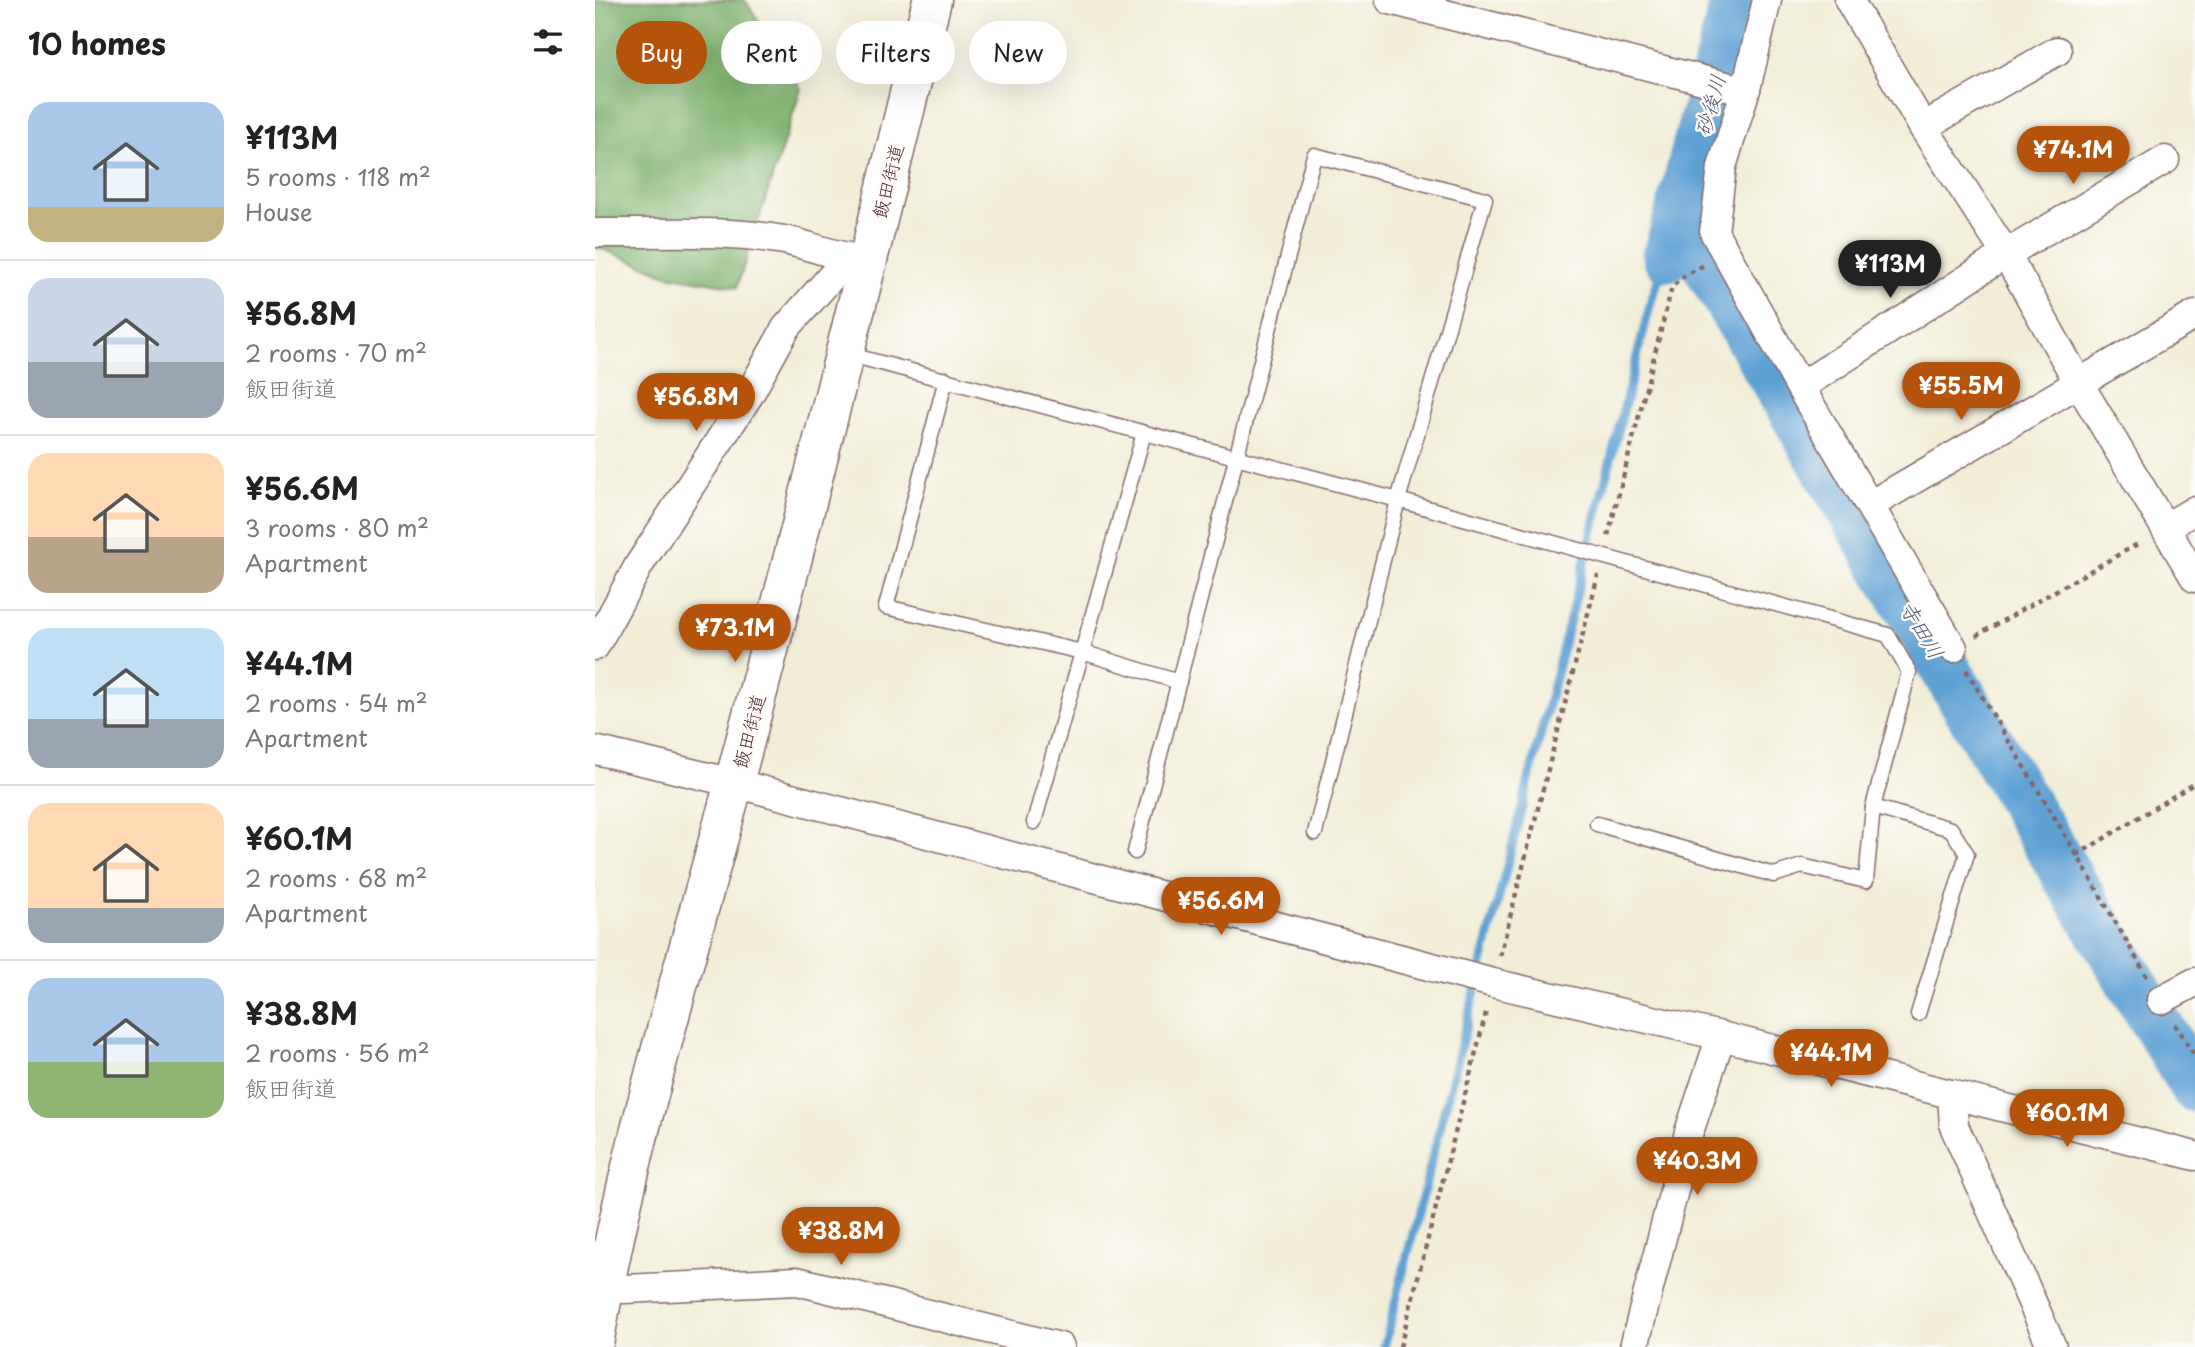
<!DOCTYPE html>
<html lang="en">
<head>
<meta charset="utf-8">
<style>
	:root { --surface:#fff; --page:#f6f6f6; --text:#222; --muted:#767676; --line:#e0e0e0; --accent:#b45309 }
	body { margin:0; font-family:"Playpen Sans","Klee One",sans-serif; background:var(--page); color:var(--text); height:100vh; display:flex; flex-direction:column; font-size:26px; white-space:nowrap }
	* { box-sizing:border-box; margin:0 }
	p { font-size:23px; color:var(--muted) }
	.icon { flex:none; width:38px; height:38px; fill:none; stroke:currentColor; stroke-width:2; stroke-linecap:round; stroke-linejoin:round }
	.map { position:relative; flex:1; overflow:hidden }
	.details { display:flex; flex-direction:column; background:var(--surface); width:595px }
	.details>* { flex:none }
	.top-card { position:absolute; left:21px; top:21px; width:665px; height:63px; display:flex; gap:14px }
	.price { position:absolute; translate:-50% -60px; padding:0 16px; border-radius:24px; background:var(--accent); color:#fff; font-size:23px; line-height:46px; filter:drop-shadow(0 2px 4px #0008) }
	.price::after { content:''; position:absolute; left:50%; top:42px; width:21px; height:16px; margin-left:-10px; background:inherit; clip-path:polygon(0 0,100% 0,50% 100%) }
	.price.active { background:#222; color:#fff }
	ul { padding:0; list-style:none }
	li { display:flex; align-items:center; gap:21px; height:175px; padding:0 28px }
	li+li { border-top:2px solid var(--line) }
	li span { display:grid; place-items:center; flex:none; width:196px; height:140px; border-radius:21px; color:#555 }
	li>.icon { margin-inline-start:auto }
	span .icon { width:84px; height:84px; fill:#fffc; stroke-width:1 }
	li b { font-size:30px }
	h2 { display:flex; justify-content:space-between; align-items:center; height:84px; padding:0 28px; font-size:30px }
	.tag { padding:0 24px; border-radius:32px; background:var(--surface); box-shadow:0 7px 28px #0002; font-size:24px; line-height:63px }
	.tag.active { background:var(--accent); color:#fff }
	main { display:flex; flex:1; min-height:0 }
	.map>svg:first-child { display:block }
	.forest { fill:#80b46f; stroke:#656a4d; stroke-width:2 }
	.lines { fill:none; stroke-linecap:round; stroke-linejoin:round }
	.stream { stroke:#61a1d4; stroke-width:9 }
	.river { stroke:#61a1d4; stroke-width:51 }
	.lane-casing { stroke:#846767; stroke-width:17 }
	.street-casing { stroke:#846767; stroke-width:31 }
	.secondary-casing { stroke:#846767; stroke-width:41 }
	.path { stroke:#846767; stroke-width:4.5; stroke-dasharray:5 5; stroke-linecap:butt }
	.lane { stroke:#fff; stroke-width:14 }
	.street { stroke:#fff; stroke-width:28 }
	.secondary { stroke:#fff; stroke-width:38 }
	.labels { text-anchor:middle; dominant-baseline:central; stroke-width:5; stroke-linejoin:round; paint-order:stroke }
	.street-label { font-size:19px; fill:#4a1f2b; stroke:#fdfcf7 }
	.water-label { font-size:21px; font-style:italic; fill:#545a77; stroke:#fdfcf7 }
</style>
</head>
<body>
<main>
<section class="details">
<h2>10 homes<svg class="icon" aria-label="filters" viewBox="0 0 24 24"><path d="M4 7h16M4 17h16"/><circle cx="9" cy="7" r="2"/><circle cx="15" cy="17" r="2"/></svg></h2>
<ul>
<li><span style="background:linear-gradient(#a9c7e8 75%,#c2b280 0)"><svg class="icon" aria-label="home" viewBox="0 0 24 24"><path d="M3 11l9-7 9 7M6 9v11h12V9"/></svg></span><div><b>¥113M</b><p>5 rooms · 118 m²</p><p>House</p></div></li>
<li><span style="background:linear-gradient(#c9d6e8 60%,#9aa5b1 0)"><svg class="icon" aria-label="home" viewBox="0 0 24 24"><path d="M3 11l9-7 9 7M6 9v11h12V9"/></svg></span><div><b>¥56.8M</b><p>2 rooms · 70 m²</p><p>飯田街道</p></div></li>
<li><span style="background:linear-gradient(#ffd9b3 60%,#b9a48a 0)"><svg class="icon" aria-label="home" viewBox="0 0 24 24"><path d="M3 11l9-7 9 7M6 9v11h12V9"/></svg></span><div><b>¥56.6M</b><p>3 rooms · 80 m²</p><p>Apartment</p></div></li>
<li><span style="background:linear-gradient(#bfe0f5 65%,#9aa5b1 0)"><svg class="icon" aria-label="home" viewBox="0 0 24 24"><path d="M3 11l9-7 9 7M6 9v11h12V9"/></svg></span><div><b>¥44.1M</b><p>2 rooms · 54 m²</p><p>Apartment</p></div></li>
<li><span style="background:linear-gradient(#ffd9b3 75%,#9aa5b1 0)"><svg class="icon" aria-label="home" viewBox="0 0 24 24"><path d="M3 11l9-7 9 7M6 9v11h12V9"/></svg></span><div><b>¥60.1M</b><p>2 rooms · 68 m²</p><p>Apartment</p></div></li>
<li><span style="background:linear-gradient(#a9c7e8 60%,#8fb573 0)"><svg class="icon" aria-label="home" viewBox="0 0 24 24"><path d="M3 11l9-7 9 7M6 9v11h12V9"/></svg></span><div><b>¥38.8M</b><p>2 rooms · 56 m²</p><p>飯田街道</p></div></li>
</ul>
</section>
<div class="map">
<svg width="1600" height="1347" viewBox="0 0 1600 1347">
	<rect width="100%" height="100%" fill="#fdfcf7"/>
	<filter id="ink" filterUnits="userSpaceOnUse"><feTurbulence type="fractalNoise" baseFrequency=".0143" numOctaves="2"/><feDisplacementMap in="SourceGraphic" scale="14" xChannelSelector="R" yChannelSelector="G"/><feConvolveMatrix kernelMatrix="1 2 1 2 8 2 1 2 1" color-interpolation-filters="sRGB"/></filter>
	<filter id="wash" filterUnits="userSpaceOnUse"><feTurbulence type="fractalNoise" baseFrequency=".00686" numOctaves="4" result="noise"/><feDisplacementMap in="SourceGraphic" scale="28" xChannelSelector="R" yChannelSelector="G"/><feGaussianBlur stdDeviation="1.57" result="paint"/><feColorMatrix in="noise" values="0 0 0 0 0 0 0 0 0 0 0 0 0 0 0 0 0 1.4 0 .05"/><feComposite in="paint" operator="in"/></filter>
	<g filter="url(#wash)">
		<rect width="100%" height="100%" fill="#f1edd7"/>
		<path class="forest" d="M0 0H150L206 89 142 287 72 275 0 246Z"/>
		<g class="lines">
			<path class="stream" d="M789 1347 1057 298 1073 256"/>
			<g class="river">
				<path d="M1086 210 1141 0"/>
				<path d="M1073 256 1086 210 1097 239 1467 867 1600 1087"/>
			</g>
		</g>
	</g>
	<g filter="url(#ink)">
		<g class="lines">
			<defs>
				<g id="lane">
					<path d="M252 354 803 500 1293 635 1314 672 1278 807 1356 829 1372 854 1323 1014"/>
					<path d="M351 379 291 607 487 652 584 682"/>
					<path d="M439 822 549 433"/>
					<path d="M1002 824 1179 875 1207 866 1271 881 1278 807"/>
					<path d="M540 852 719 155 890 199 803 500 720 833"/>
				</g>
				<g id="street">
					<path d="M795 0 1135 87 1151 89 1172 0"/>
					<path d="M1254 0 1328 127 1411 254 1483 382 1600 578"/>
					<path d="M1151 89 1127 167 1119 232 1205 387 1358 648"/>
					<path d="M1328 127 1462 51"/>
					<path d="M0 233C63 234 126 229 189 240 215 245 240 257 267 259"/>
					<path d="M1205 387 1411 254 1570 160"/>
					<path d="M1275 505 1600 315"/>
					<path d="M1571 527 1600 510"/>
					<path d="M0 646 44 565 154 395 191 328 253 258"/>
					<path d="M0 750 139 783 898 983 1126 1036 1600 1156"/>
					<path d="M1566 1000 1600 982"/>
					<path d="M1357 1094 1359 1126 1457 1347"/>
					<path d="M9 1283 29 1289 202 1281 465 1347"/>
					<path d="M1039 1347 1094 1132 1126 1036"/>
				</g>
				<path id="secondary" d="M0 1339C34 1143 94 952 145 760 212 508 275 254 337 0"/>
			</defs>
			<use href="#lane" class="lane-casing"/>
			<use href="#street" class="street-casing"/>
			<use href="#secondary" class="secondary-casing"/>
			<g class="path">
				<path d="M1013 536 1077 287 1089 276 1109 265"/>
				<path d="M1381 636 1546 542"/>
				<path d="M1371 670 1482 855"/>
				<path d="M905 956 1003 575"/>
				<path d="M1552 977 1482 855 1600 783"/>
				<path d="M1580 1024 1600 1056"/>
				<path d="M805 1347 892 1009"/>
			</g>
			<use href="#lane" class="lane"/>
			<use href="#street" class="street"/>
			<use href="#secondary" class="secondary"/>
		</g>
	</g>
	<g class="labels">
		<g class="street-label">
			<text transform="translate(292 181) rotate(-76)">飯田街道</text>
			<text transform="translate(153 731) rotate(-75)">飯田街道</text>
		</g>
		<g class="water-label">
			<text transform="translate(1114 105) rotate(-75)">砂後川</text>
			<text transform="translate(1328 629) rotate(59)">寺田川</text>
		</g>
	</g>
</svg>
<b class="price" style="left:1478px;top:186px">¥74.1M</b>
<b class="price active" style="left:1295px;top:300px">¥113M</b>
<b class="price" style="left:1366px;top:422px">¥55.5M</b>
<b class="price" style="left:101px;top:433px">¥56.8M</b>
<b class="price" style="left:140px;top:664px">¥73.1M</b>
<b class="price" style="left:626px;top:937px">¥56.6M</b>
<b class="price" style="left:1236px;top:1089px">¥44.1M</b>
<b class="price" style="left:1472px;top:1149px">¥60.1M</b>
<b class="price" style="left:1102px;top:1197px">¥40.3M</b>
<b class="price" style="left:246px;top:1267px">¥38.8M</b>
<div class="top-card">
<a class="tag active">Buy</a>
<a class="tag">Rent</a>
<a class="tag">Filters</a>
<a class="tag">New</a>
</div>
</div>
</main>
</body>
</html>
